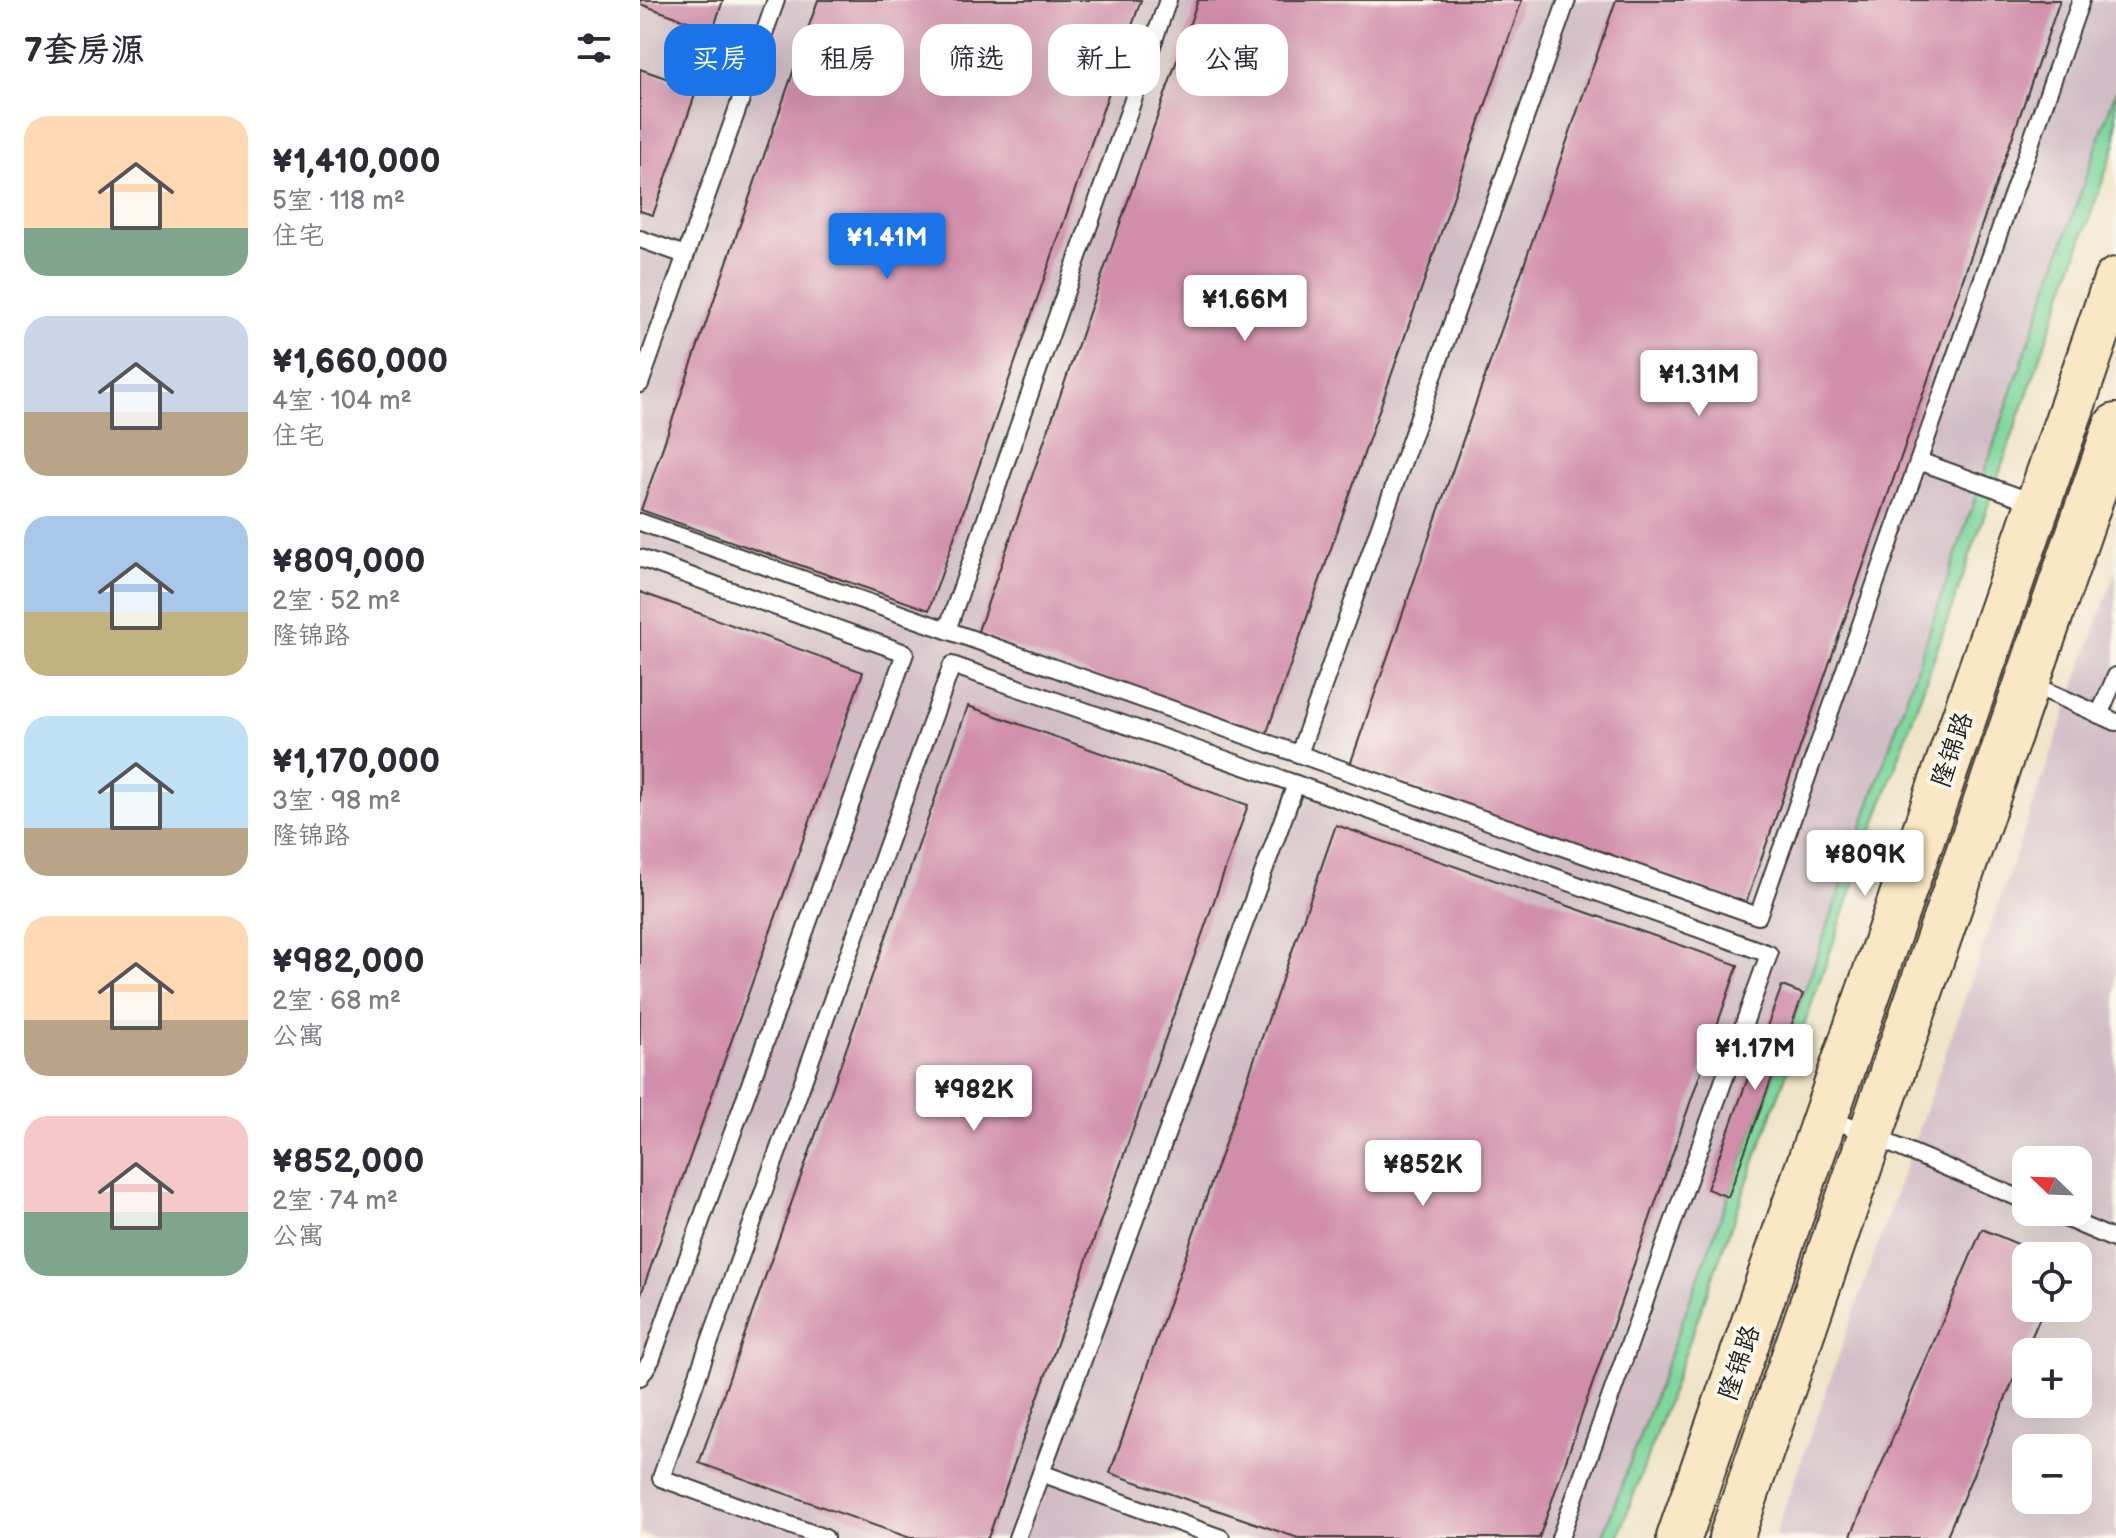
<!DOCTYPE html>
<html lang="zh">
<head>
<meta charset="utf-8">
<style>
	:root { --surface:#fff; --page:#f2f2f3; --text:#2b2b33; --muted:#7c7c81; --accent:#1a73e8 }
	body { margin:0; font-family:"Balsamiq Sans","LXGW WenKai TC",sans-serif; background:var(--page); color:var(--text); height:100vh; display:flex; flex-direction:column; font-size:30px; white-space:nowrap }
	* { box-sizing:border-box; margin:0 }
	p { font-size:26px; color:var(--muted) }
	.icon { flex:none; width:44px; height:44px; fill:none; stroke:currentColor; stroke-width:2; stroke-linecap:round; stroke-linejoin:round }
	.map { position:relative; flex:1; overflow:hidden }
	.sheet { display:flex; flex-direction:column; background:var(--surface); width:640px }
	.sheet>* { flex:none }
	.guide { position:absolute; left:24px; top:24px; width:760px; height:72px; display:flex; gap:16px }
	.needle { width:52px; rotate:293deg }
	.buttons { position:absolute; left:1372px; top:1146px; display:grid; gap:16px }
	.buttons a { display:grid; place-items:center; width:80px; height:80px; border-radius:16px; background:var(--surface); box-shadow:0 8px 32px #0002; font-size:40px }
	.price { position:absolute; translate:-50% -68px; padding:0 18px; border-radius:8px; background:#fff; color:#222; font-size:26px; line-height:52px; filter:drop-shadow(0 2px 4px #0008) }
	.price::after { content:''; position:absolute; left:50%; top:48px; width:24px; height:18px; margin-left:-12px; background:inherit; clip-path:polygon(0 0,100% 0,50% 100%) }
	.price.on { background:var(--accent); color:#fff }
	ul { padding:0; list-style:none }
	li { display:flex; align-items:center; gap:24px; height:200px; padding:0 24px }
	li span { display:grid; place-items:center; flex:none; width:224px; height:160px; border-radius:24px; color:#555 }
	li>.icon { margin-inline-start:auto }
	span .icon { width:96px; height:96px; fill:#fffc; stroke-width:1 }
	li b { font-size:34px }
	h2 { display:flex; justify-content:space-between; align-items:center; height:96px; padding:0 24px; font-size:34px }
	.chip { padding:0 28px; border-radius:24px; background:var(--surface); box-shadow:0 8px 32px #0002; font-size:28px; line-height:72px }
	.chip.on { background:var(--accent); color:#fff }
	main { display:flex; flex:1; min-height:0 }
	.map>svg:first-child { display:block }
	.industrial { fill:#d2bdc6; fill-rule:evenodd }
	.green { fill:#7ed79d; stroke:#4d7a5c; stroke-width:2 }
	.building { fill:#d18eab }
	.lines { fill:none; stroke-linecap:round; stroke-linejoin:round }
	.lane-casing { stroke:#3c3a36; stroke-width:20 }
	.secondary-casing { stroke:#3c3a36; stroke-width:48 }
	.lane { stroke:#fff; stroke-width:16 }
	.secondary { stroke:#fae7c3; stroke-width:44 }
	.labels { text-anchor:middle; dominant-baseline:central; stroke-width:8; stroke-linejoin:round; paint-order:stroke }
	.street-label { font-size:26px; fill:#1c1c1c; stroke:#fbf7ec }
</style>
</head>
<body>
<main>
<section class="sheet">
<h2>7套房源<svg class="icon" aria-label="filters" viewBox="0 0 24 24"><path d="M4 7h16M4 17h16"/><circle cx="9" cy="7" r="2"/><circle cx="15" cy="17" r="2"/></svg></h2>
<ul>
<li><span style="background:linear-gradient(#ffd9b3 70%,#7fa58c 0)"><svg class="icon" aria-label="home" viewBox="0 0 24 24"><path d="M3 11l9-7 9 7M6 9v11h12V9"/></svg></span><div><b>¥1,410,000</b><p>5室 · 118 m²</p><p>住宅</p></div></li>
<li><span style="background:linear-gradient(#c9d6e8 60%,#b9a48a 0)"><svg class="icon" aria-label="home" viewBox="0 0 24 24"><path d="M3 11l9-7 9 7M6 9v11h12V9"/></svg></span><div><b>¥1,660,000</b><p>4室 · 104 m²</p><p>住宅</p></div></li>
<li><span style="background:linear-gradient(#a9c7e8 60%,#c2b280 0)"><svg class="icon" aria-label="home" viewBox="0 0 24 24"><path d="M3 11l9-7 9 7M6 9v11h12V9"/></svg></span><div><b>¥809,000</b><p>2室 · 52 m²</p><p>隆锦路</p></div></li>
<li><span style="background:linear-gradient(#bfe0f5 70%,#b9a48a 0)"><svg class="icon" aria-label="home" viewBox="0 0 24 24"><path d="M3 11l9-7 9 7M6 9v11h12V9"/></svg></span><div><b>¥1,170,000</b><p>3室 · 98 m²</p><p>隆锦路</p></div></li>
<li><span style="background:linear-gradient(#ffd9b3 65%,#b9a48a 0)"><svg class="icon" aria-label="home" viewBox="0 0 24 24"><path d="M3 11l9-7 9 7M6 9v11h12V9"/></svg></span><div><b>¥982,000</b><p>2室 · 68 m²</p><p>公寓</p></div></li>
<li><span style="background:linear-gradient(#f6c9c9 60%,#7fa58c 0)"><svg class="icon" aria-label="home" viewBox="0 0 24 24"><path d="M3 11l9-7 9 7M6 9v11h12V9"/></svg></span><div><b>¥852,000</b><p>2室 · 74 m²</p><p>公寓</p></div></li>
</ul>
</section>
<div class="map">
<svg width="1476" height="1538" viewBox="0 0 1476 1538">
	<rect width="100%" height="100%" fill="#fbf7ec"/>
	<filter id="ink" filterUnits="userSpaceOnUse"><feTurbulence type="fractalNoise" baseFrequency=".0125" numOctaves="2"/><feDisplacementMap in="SourceGraphic" scale="16" xChannelSelector="R" yChannelSelector="G"/><feConvolveMatrix kernelMatrix="1 2 1 2 8 2 1 2 1" color-interpolation-filters="sRGB"/></filter>
	<filter id="wash" filterUnits="userSpaceOnUse"><feTurbulence type="fractalNoise" baseFrequency=".006" numOctaves="4" result="noise"/><feDisplacementMap in="SourceGraphic" scale="32" xChannelSelector="R" yChannelSelector="G"/><feGaussianBlur stdDeviation="1.8" result="paint"/><feColorMatrix in="noise" values="0 0 0 0 0 0 0 0 0 0 0 0 0 0 0 0 0 1.4 0 .05"/><feComposite in="paint" operator="in"/></filter>
	<g filter="url(#wash)">
		<rect width="100%" height="100%" fill="#efe4c8"/>
		<g class="industrial">
			<path d="M0 0H1476V90L1179 951 962 1538H12L0 1533Z"/>
			<path d="M1476 570V1538H1134L1415 743ZM1386 1160H1438V1212H1386ZM1386 1256H1438V1308H1386ZM1386 1352H1438V1404H1386ZM1386 1448H1438V1500H1386Z"/>
		</g>
		<path class="green" d="M1476 90V143L1167 1017 978 1538H962L1179 951Z"/>
		<g id="blocks">
			<g class="building">
				<path d="M0 0H83L73 30 0 4Z"/>
				<path d="M178 0H501L289 610 1 510Z"/>
				<path d="M558 0H882L626 735 337 634Z"/>
				<path d="M976 0H1420L1106 903 710 765Z"/>
				<path d="M0 69 57 89 13 215 0 211Z"/>
				<path d="M0 592 223 672 0 1297Z"/>
				<path d="M328 706 608 805 348 1538H270L59 1463Z"/>
				<path d="M696 825 1098 965 899 1538H658L470 1473Z"/>
				<path d="M1142 986 1163 994 1088 1197 1067 1189Z"/>
				<path d="M1342 1229 1406 1256H1386V1308H1404L1306 1538H1210Z"/>
			</g>
		</g>
	</g>
	<g filter="url(#ink)">
		<use href="#blocks" fill-opacity="0" stroke="#3c3a36" stroke-width="2"/>
		<g class="lines">
			<defs>
				<g id="lane">
					<path d="M0 239 45 255"/>
					<path d="M0 384 136 0"/>
					<path d="M1279 461 1398 504"/>
					<path d="M0 522 1118 916 1441 0"/>
					<path d="M0 558 265 653 11 1360 0 1377"/>
					<path d="M307 630 528 0"/>
					<path d="M1389 683 1476 722"/>
					<path d="M1459 715 1476 676"/>
					<path d="M659 754 927 0"/>
					<path d="M1187 1117 1386 1201"/>
					<path d="M1411 1212 1476 1240"/>
					<path d="M401 1473 581 1538"/>
					<path d="M185 1538 21 1478 312 665 656 784 1129 954 920 1538"/>
					<path d="M377 1538 656 784"/>
				</g>
				<g id="secondary">
					<path d="M1039 1538 1476 280"/>
					<path d="M1091 1538 1476 426"/>
				</g>
			</defs>
			<use href="#lane" class="lane-casing"/>
			<use href="#secondary" class="secondary-casing"/>
			<use href="#lane" class="lane"/>
			<use href="#secondary" class="secondary"/>
		</g>
	</g>
	<g class="labels">
		<g class="street-label">
			<text transform="translate(1313 750) rotate(-71)">隆锦路</text>
			<text transform="translate(1100 1363) rotate(-71)">隆锦路</text>
		</g>
	</g>
</svg>
<div class="buttons">
<a><svg class="needle" viewBox="-14 -14 28 28"><path d="M0-13l5 13h-10z" fill="#e53935"/><path d="M0 13l5-13h-10z" fill="#7c7c81"/></svg></a>
<a><svg class="icon" aria-label="locate" viewBox="0 0 24 24"><circle cx="12" cy="12" r="6"/><path d="M12 2v4M12 18v4M2 12h4M18 12h4"/></svg></a>
<a>+</a>
<a>−</a>
</div>
<b class="price on" style="left:247px;top:281px">¥1.41M</b>
<b class="price" style="left:605px;top:343px">¥1.66M</b>
<b class="price" style="left:1059px;top:418px">¥1.31M</b>
<b class="price" style="left:1225px;top:898px">¥809K</b>
<b class="price" style="left:1115px;top:1092px">¥1.17M</b>
<b class="price" style="left:334px;top:1133px">¥982K</b>
<b class="price" style="left:783px;top:1208px">¥852K</b>
<div class="guide">
<a class="chip on">买房</a>
<a class="chip">租房</a>
<a class="chip">筛选</a>
<a class="chip">新上</a>
<a class="chip">公寓</a>
</div>
</div>
</main>
</body>
</html>
